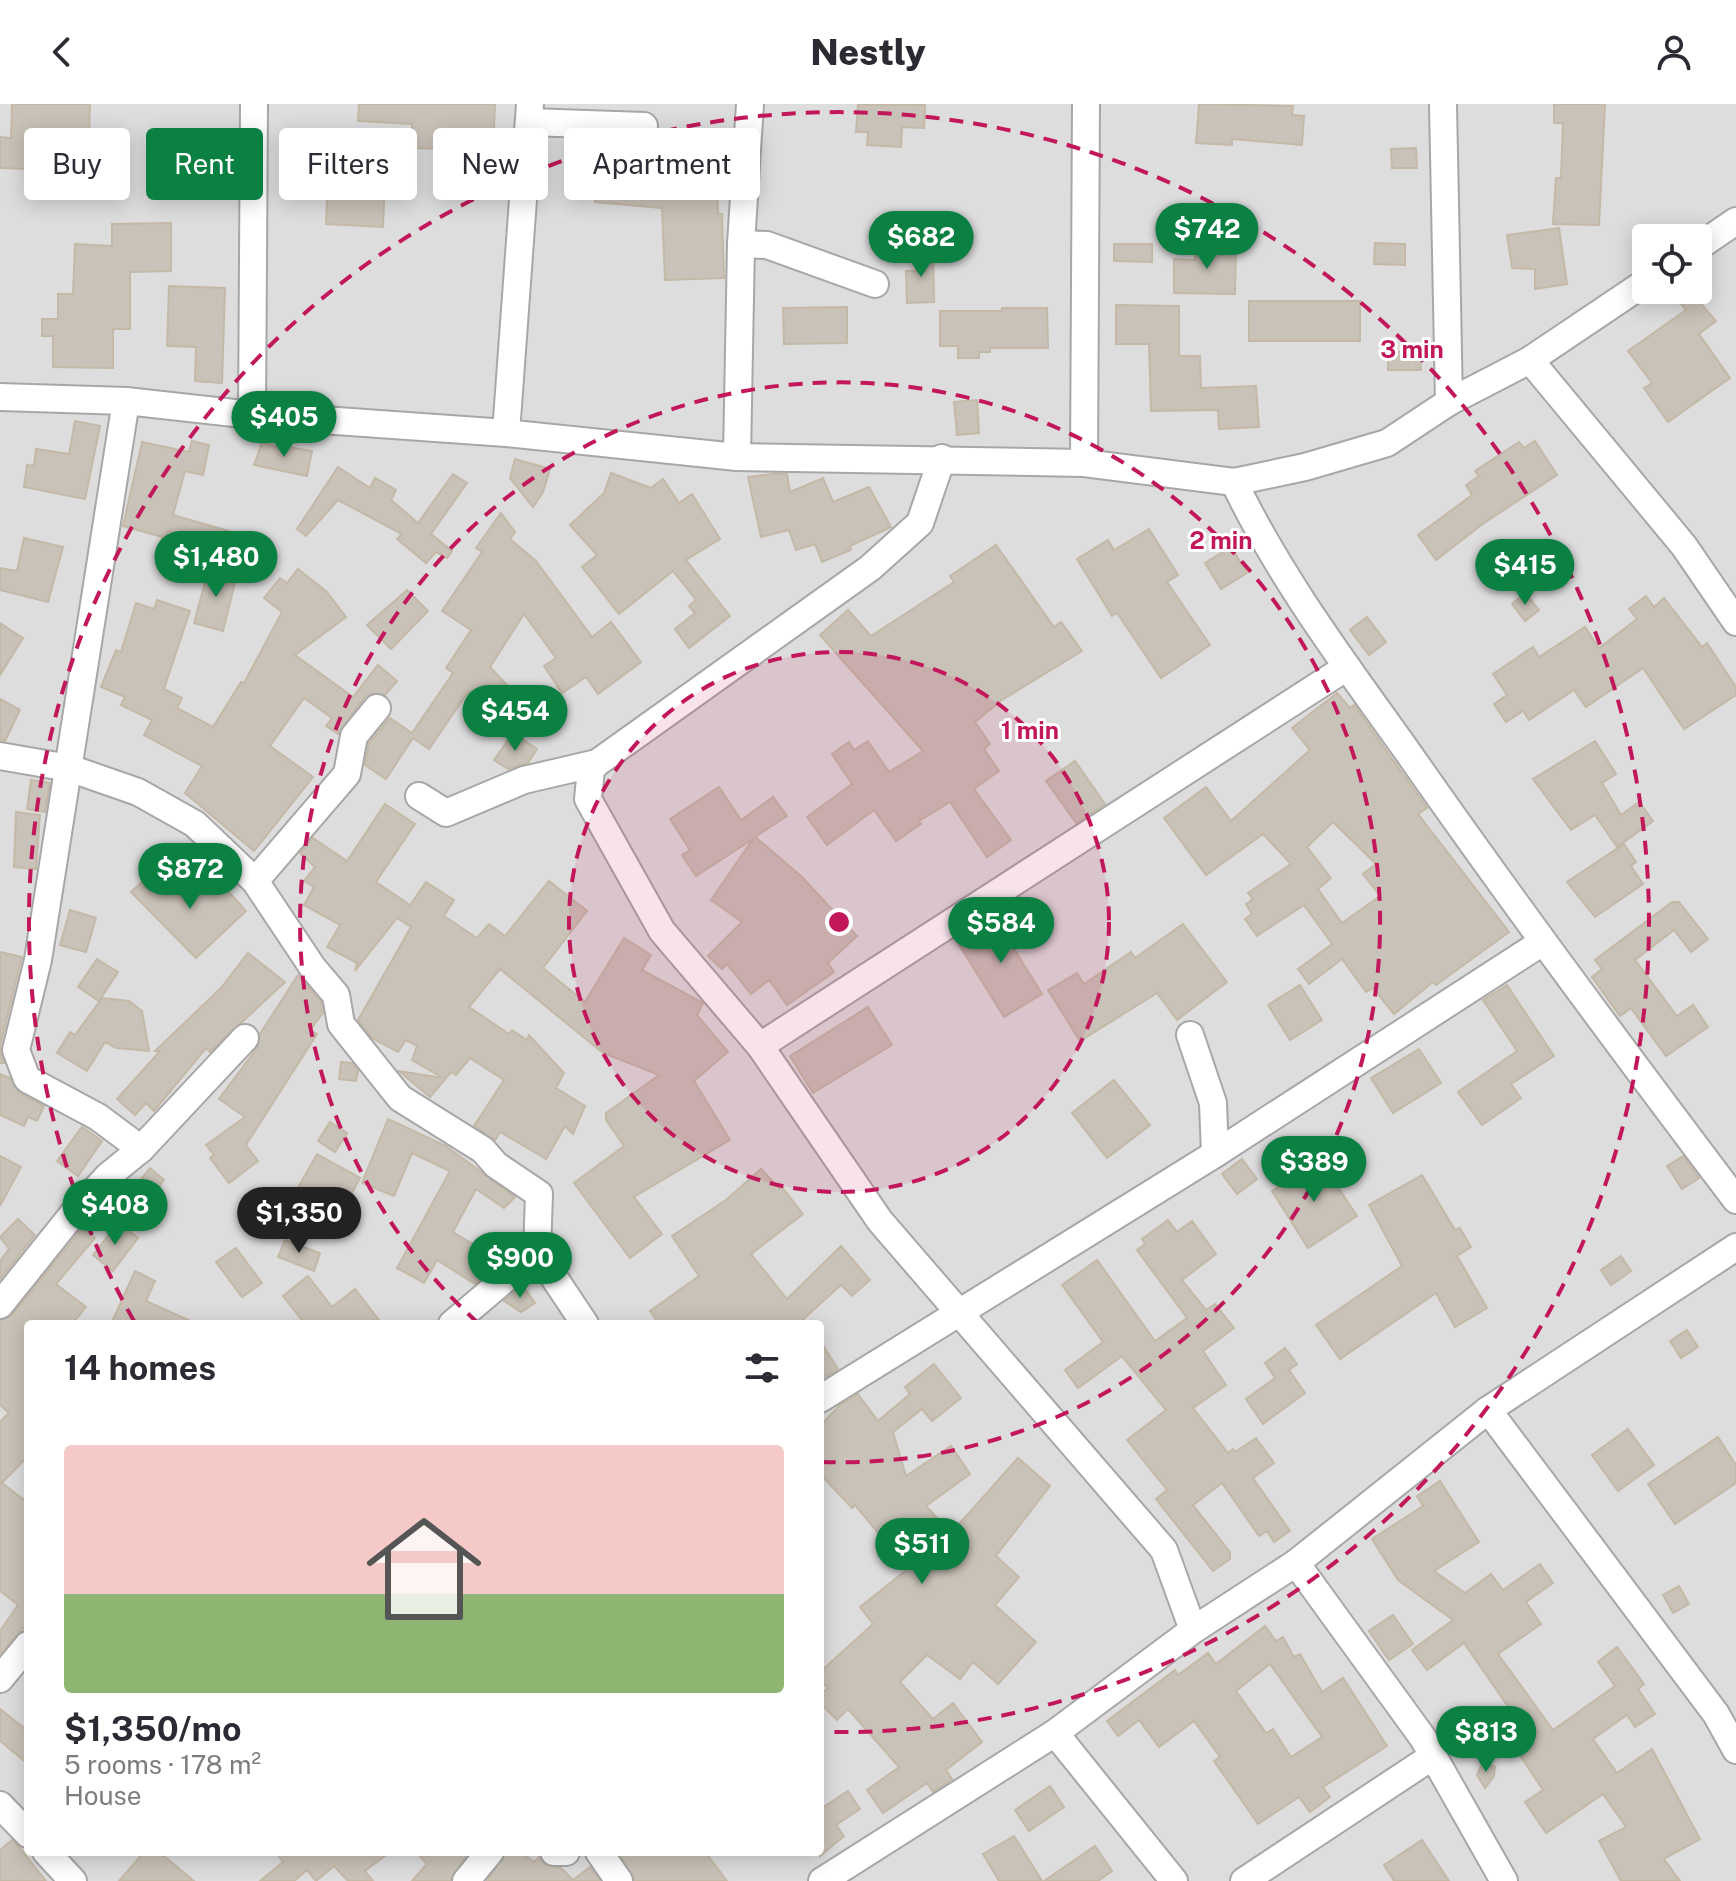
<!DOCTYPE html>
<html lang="en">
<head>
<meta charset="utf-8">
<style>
	:root { --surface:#fff; --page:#f2f2f3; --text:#2b2b33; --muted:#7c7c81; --line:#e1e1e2; --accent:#0b8043 }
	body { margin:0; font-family:"Public Sans",sans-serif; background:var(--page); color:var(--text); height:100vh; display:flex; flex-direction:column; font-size:30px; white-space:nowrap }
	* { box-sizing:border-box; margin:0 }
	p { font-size:26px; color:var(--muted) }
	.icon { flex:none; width:44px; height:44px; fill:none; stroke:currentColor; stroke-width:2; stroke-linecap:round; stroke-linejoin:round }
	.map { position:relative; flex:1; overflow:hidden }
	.side { position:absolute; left:24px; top:1216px; width:800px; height:536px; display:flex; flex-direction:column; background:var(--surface); border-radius:8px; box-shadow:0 4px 20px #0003 }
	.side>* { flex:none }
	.guide { position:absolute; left:24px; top:24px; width:800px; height:72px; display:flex; gap:16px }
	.tools { position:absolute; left:1632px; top:120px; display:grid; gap:16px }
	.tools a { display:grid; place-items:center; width:80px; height:80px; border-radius:8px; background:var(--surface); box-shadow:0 4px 20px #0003; font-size:40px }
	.price { position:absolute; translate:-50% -68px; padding:0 18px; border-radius:28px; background:var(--accent); color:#fff; font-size:26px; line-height:52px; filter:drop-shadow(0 2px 4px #0008) }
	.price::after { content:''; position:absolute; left:50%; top:48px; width:24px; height:18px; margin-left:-12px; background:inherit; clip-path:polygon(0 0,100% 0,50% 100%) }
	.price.on { background:#222; color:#fff }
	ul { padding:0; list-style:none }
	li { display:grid; align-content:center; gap:16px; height:424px; padding:0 40px }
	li+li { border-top:2px solid var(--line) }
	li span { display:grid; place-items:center; height:248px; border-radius:8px; color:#555 }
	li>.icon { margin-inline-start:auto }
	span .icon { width:144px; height:144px; fill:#fffc; stroke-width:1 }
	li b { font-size:34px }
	h2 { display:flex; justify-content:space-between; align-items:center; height:96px; padding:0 40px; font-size:34px }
	.chip { padding:0 28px; border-radius:8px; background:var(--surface); box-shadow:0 4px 20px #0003; font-size:28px; line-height:72px }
	.chip.on { background:var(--accent); color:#fff }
	header { display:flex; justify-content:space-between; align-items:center; height:104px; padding:0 40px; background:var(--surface); font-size:36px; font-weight:800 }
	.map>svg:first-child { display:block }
	.residential { fill:#dedddd; fill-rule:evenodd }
	.building { fill:#c9c2b8; stroke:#c4b8a7; stroke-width:2; fill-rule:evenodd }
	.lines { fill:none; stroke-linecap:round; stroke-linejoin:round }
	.minor-casing { stroke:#a7a7a7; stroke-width:30 }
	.minor { stroke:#fff; stroke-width:26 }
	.ring { fill:none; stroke:#c2185b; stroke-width:4; stroke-dasharray:14 10 }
	.centre { fill:#c2185b; stroke:#fff; stroke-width:4 }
	.ring-label { font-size:24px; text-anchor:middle; font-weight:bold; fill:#c2185b; stroke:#fff; stroke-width:6; stroke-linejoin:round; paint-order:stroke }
</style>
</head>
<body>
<header><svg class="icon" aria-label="back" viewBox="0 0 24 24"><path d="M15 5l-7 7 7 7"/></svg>Nestly<svg class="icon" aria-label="person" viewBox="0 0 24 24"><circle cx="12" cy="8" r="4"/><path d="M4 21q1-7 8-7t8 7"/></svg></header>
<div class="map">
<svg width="1736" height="1777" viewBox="0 0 1736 1777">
	<rect width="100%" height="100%" fill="#f1efe6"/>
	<path class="residential" d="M0 0H1736V1777H0ZM1646 134H1698V186H1646ZM28 1220H820V1748H28Z"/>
	<g class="building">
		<path d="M12 0H90L88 67 0 64V33L11 34Z"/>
		<path d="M359 0H495L493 47 412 44V20L358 17Z"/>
		<path d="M858 0 925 1 924 24 902 23 901 43 867 41 868 28H856Z"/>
		<path d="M1199 0 1293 2 1292 11 1304 12 1302 41 1232 35V41L1196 39Z"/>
		<path d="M1554 0H1605L1599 121 1553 120 1556 74H1561L1563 19H1554Z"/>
		<path d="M1416 44 1417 64H1392L1391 45Z"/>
		<path d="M329 50 386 53 383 123 326 120Z"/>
		<path d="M599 52 647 57 710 55 711 74 717 73 718 110H722L724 174 665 176 662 104 595 98Z"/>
		<path d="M171 119V167L130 168V225H113V264L53 263V232H42V215H58V190H73L75 140 112 142V120Z"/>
		<path d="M1559 124 1567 180 1535 185V165L1512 164 1507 131Z"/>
		<path d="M1375 139 1405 140V161L1374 160Z"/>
		<path d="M1114 140H1152V158L1114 157Z"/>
		<path d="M1195 141H1236L1235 190 1174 189V155L1195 156Z"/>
		<path d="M916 146H933L934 198 907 199 906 167H916Z"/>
		<path d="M169 182 225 184 222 279 195 277 196 243 167 242Z"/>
		<path d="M1689 186 1716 217 1699 230 1730 274 1668 318 1644 284 1652 279 1628 247 1686 206 1677 195Z"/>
		<rect x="1249" y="197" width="111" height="40"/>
		<path d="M1116 201 1179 202V252H1200L1201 284 1256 282 1259 323 1219 325 1218 306 1151 307 1149 240H1116Z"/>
		<path d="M847 203V239L784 240 783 204Z"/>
		<path d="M1002 204H1047L1048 244H990V248H979V254H958V242H940V207H1002Z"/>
		<path d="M1420 247 1421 266H1388V248Z"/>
		<path d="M977 296 979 329 957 331 954 298Z"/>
		<path d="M75 317 100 322 85 395 24 383 27 361 34 362 36 345 69 350Z"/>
		<path d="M192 337 209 341 203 371 185 367 173 411 242 431 237 447 168 427 166 434 123 422 142 338 189 348Z"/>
		<path d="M1535 337 1557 371 1484 419 1436 456 1418 431 1472 391 1466 381 1479 372 1475 367 1519 338 1524 344Z"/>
		<path d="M262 338 287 347 288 343 312 347 307 372 254 361Z"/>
		<path d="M515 355 550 365 543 388 533 403 510 374Z"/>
		<path d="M338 363 370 384 375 374 396 386 391 396 418 419 453 370 467 379 431 430 452 447 447 454 436 448 426 459 397 435 402 430 338 396 306 432 297 425Z"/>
		<path d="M611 369 651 384 663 375 679 399 692 390 720 435 686 456 730 512 689 544 675 525 695 509 689 502 696 496 673 467 619 510 582 463 597 451 570 421 604 389Z"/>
		<path d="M773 370H787L790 388 823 374 833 398 869 383 891 423 850 442 851 446 822 458 815 440 796 446 789 426 761 433 748 373Z"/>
		<path d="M501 409 515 428 510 435 536 457 592 533 611 518 641 558 598 590 586 573 562 589 544 562 556 554 524 510 490 563 518 593 499 615 468 588 429 645 413 634 386 675 365 661 369 639 390 614 412 629 453 569 446 564 471 526 442 507 482 448 476 444Z"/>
		<path d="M1149 425 1178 471 1167 478 1210 541 1161 574 1117 509 1112 512 1077 455 1108 436 1114 446Z"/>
		<path d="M24 434 63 443 48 498 0 486V464L17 467Z"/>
		<path d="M996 441 1054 523 1061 518 1082 547 1002 596 975 618 990 640 984 645 999 667 974 685 1011 736 987 753 950 698 919 717 921 720 896 737 874 706 827 741 807 713 852 680 832 650 849 638 854 646 868 637 889 668 923 647 820 531 848 506 871 532 954 478 950 472Z"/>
		<path d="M1231 443 1247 469 1221 485 1205 459Z"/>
		<path d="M209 464 237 471 223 527 194 519Z"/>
		<path d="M298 465 327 488 346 513 295 551 353 593 378 561 397 577 385 591 372 589 365 593 338 630 326 622 332 614 304 594 270 642 313 673 254 747 185 689 202 662 144 631 152 616 121 601 125 593 101 583 116 546 121 548 136 499 154 505 157 496 190 507 164 585 182 594 177 604 213 623 241 578 244 579 282 508 264 494 280 474 287 479Z"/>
		<path d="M407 486 428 507 391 545 367 521Z"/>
		<path d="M1525 489 1539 506 1525 517 1512 500Z"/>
		<path d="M1646 492 1654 503 1664 494 1702 543 1707 539 1736 583V591L1684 625 1643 564 1586 603 1574 586 1529 616 1523 607 1506 618 1494 600 1507 591 1493 570 1533 543 1539 553 1585 523 1599 544 1637 515 1629 505Z"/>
		<path d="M1367 513 1386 538 1369 551 1350 526Z"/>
		<path d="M0 519 23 534 0 571Z"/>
		<path d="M1337 589 1350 604 1354 601 1427 704 1418 710 1509 828 1436 881 1433 878 1394 910 1373 884 1366 888 1342 855 1309 880 1298 865 1332 840 1304 801 1257 832 1245 815 1252 810 1246 800 1253 795 1248 789 1291 760 1263 730 1206 771 1164 714 1206 683 1231 717 1310 646 1292 624ZM1333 718 1376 760 1363 770 1380 792 1342 819 1318 785 1331 774 1307 743Z"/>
		<path d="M0 595 20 606 5 637 0 636Z"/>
		<path d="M513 629 537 645 528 659 508 665 494 656Z"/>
		<path d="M1595 637 1616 670 1602 679 1621 711 1639 698 1653 717 1617 743 1595 711 1571 726 1533 675Z"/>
		<path d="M1075 657 1105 700 1076 719 1046 677Z"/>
		<path d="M31 676 50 679 45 708 27 705Z"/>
		<path d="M719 683 741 716 773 693 787 712 755 733 801 772 857 832 828 859 834 868 787 901 769 876 751 890 727 860 722 865 708 852 742 818 711 796 753 735 696 772 682 751 690 746 670 715Z"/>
		<path d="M385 700 415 720 376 778 410 801 426 778 454 796 444 812 477 834 489 820 505 832 549 777 587 807 543 864 585 898 624 834 651 851 642 866 703 899 697 911 728 948 694 977 730 1036 634 1093 662 1130 630 1154 574 1079 624 1042 606 1016V1009L659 971 603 949 500 865 469 903 509 930 512 926 527 936 529 931 564 969 556 984 585 1002 573 1030 565 1022 546 1055 500 1028 495 1036 474 1022 504 976 470 954 456 971 451 968 430 993 399 967 443 974 412 956 417 942 406 936 398 948 372 934 358 916 411 823 397 814 355 867 357 859 327 843 340 821 304 801 314 783 304 777 315 763 300 749 313 734 347 757Z"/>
		<path d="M16 708 40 711 36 765 14 763Z"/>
		<path d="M1624 740 1636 758 1631 762 1643 780 1595 813 1567 778Z"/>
		<path d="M156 765 187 799 215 773 246 807 196 854 131 788Z"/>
		<path d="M1672 798H1679L1708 835 1691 848 1674 826 1635 856 1677 912 1693 901 1708 923 1666 952 1631 904 1620 912 1592 873 1602 865 1595 856Z"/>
		<path d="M70 806 96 814 86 848 60 841Z"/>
		<path d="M1006 810 1022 837 1013 843 1042 890 1004 913 958 839Z"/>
		<path d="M1183 820 1227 878 1177 916 1157 889 1080 937 1048 886 1077 869 1084 880 1131 848 1135 854Z"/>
		<path d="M0 848 22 853 0 942 4 959H0Z"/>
		<path d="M248 849 285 878 210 948 206 944 154 1007 146 999 135 1011 117 995 160 947H155L221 884Z"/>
		<path d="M97 855 118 868 99 897 78 883Z"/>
		<path d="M298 871 321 898 323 909 310 926 317 930 246 1041 258 1057 229 1079 210 1054 214 1051 206 1041 245 1013 219 995 257 944 260 930Z"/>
		<path d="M1300 881 1322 916 1290 936 1268 901Z"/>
		<path d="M1507 881 1554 952 1511 980 1521 994 1482 1021 1458 988 1517 947 1483 896Z"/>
		<path d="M102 894 129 897 142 907 149 947 116 944 105 938 87 967 57 949 70 928 75 931Z"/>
		<path d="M868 903 892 941 813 989 790 952Z"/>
		<path d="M1419 945 1441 979 1393 1009 1371 974Z"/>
		<path d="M341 958 352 959 358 967 356 977 339 975Z"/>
		<path d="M0 970 10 974 19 989 44 1002 37 1017 28 1013 24 1022 0 1011Z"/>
		<path d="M1114 976 1150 1021 1107 1054 1072 1009Z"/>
		<path d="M388 1015 446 1042 515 1093 504 1104 476 1085 453 1128 500 1157 475 1180 437 1156 424 1179 397 1164 450 1067 412 1049 394 1092 362 1079Z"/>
		<path d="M330 1018 347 1029 335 1048 318 1037Z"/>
		<path d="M82 1023 102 1037 78 1072 57 1057Z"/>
		<path d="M317 1050 360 1074 340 1111 295 1089Z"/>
		<path d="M0 1052 21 1063 0 1102Z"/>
		<path d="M1683 1052 1699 1074 1682 1085 1667 1062Z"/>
		<path d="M1242 1055 1257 1075 1237 1090 1222 1070Z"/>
		<path d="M1320 1056 1357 1112 1308 1144 1272 1087Z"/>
		<path d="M150 1064 164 1076 135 1114 117 1101 131 1081 134 1084Z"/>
		<path d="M761 1065 780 1085 782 1083 803 1110 751 1150 787 1195 841 1142 870 1176 852 1192 841 1181 798 1220H659L650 1207 699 1172 672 1132 726 1096Z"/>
		<path d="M1422 1071 1455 1126 1460 1124 1471 1143 1457 1152 1487 1204 1455 1223 1436 1189 1340 1255 1316 1221 1402 1162 1369 1101Z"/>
		<path d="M18 1115 35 1131 0 1175V1157L9 1145 0 1133Z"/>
		<path d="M1168 1116 1177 1128 1192 1117 1216 1150 1182 1176 1206 1206 1215 1200 1234 1224 1203 1247 1226 1281 1193 1304 1228 1349 1233 1345 1235 1348 1256 1334 1274 1359 1253 1374 1290 1427 1274 1438 1267 1427 1259 1432 1222 1379 1193 1401 1230 1448V1455L1213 1467 1156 1395 1167 1386 1127 1336 1166 1306 1122 1252 1078 1284 1065 1266 1103 1238 1062 1181 1097 1156 1155 1237 1187 1214 1137 1146 1145 1140 1142 1135Z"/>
		<path d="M118 1119 138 1134 113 1167 93 1151Z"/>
		<path d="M83 1123 95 1134 56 1180 86 1203 72 1220H28V1352L2 1379 28 1399V1519L0 1550V1527L18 1501 0 1487V1318L9 1309 0 1301V1217L12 1211Z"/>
		<path d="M285 1136 320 1149 314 1167 278 1153Z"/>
		<path d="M236 1144 262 1179 242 1193 216 1158Z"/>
		<path d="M1621 1152 1631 1167 1611 1181 1601 1166Z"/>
		<path d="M135 1167 155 1177 146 1197 197 1220H111Z"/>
		<path d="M308 1172 332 1203 355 1185 382 1220H305L283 1192Z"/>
		<path d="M523 1182 535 1199 521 1208 504 1197Z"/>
		<path d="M1687 1226 1698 1243 1681 1254 1670 1237Z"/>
		<path d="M820 1237 838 1265 821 1275 820 1273Z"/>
		<path d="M1285 1244 1297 1260 1289 1266 1305 1289 1263 1320 1246 1295 1275 1274 1265 1259Z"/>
		<path d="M934 1260 961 1294 932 1317 922 1305 893 1328 906 1372 951 1342 970 1370 926 1402 951 1429 1018 1354 1050 1382 996 1452 1019 1473 995 1501 1036 1538 998 1580 973 1558 960 1575 927 1551 900 1578 933 1615 953 1599 982 1638 946 1666 952 1675 933 1688 927 1679 883 1709 867 1686 899 1663 848 1605 837 1616 820 1599V1591L828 1584 820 1576V1568L873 1520 860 1503 908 1465 855 1401 852 1404 820 1370V1322L839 1302 858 1290 878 1317 910 1290 905 1283Z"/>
		<path d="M1628 1325 1654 1361 1618 1387 1592 1351Z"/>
		<path d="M1718 1333 1736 1361V1379L1675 1420 1648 1380Z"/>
		<path d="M1440 1377 1479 1438 1434 1467 1465 1489 1491 1470 1503 1486 1540 1460 1553 1479 1526 1498 1541 1520 1498 1550 1553 1626 1615 1582 1598 1558 1617 1543 1644 1580 1638 1585 1655 1610 1635 1623 1627 1611 1593 1635 1617 1669 1652 1645 1700 1735 1664 1755 1680 1777H1621L1599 1737 1626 1723 1603 1690 1546 1729 1525 1698 1543 1686 1495 1614 1509 1604 1464 1539 1427 1566 1412 1546 1453 1516 1398 1476 1372 1435 1423 1402 1417 1392Z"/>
		<path d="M1679 1482 1689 1500 1673 1509 1663 1491Z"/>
		<path d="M1393 1511 1413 1540 1389 1556 1369 1527Z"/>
		<path d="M1265 1522 1276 1537 1283 1533 1294 1553 1300 1550 1322 1588 1343 1574 1387 1642 1323 1683 1330 1693 1310 1708 1299 1693 1258 1720 1214 1657 1220 1653 1194 1617 1159 1643 1139 1616 1118 1632 1107 1617 1175 1566 1178 1571 1208 1549 1216 1560ZM1270 1560 1322 1633 1291 1653 1273 1625 1266 1629 1236 1587Z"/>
		<path d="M0 1605 28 1627V1660L0 1637Z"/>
		<path d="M1483 1658 1495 1663 1494 1672 1485 1684 1477 1671Z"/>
		<path d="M1050 1682 1064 1703 1029 1727 1015 1706Z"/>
		<path d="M848 1687 860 1705 836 1721 844 1732 820 1752V1701L822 1704Z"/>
		<path d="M1014 1732 1042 1777H999L983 1750Z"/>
		<path d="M12 1736 19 1743 46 1777H0V1746Z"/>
		<path d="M1422 1736 1449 1777H1394L1384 1761Z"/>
		<path d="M1095 1742 1112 1767 1098 1777H1044Z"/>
		<path d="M144 1748H159L194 1777H119Z"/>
		<path d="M276 1748H390L365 1767 373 1777H348L334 1762 316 1777 307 1766 294 1777H260L283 1758Z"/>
		<path d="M416 1748H469L450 1777H412L427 1760Z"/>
		<path d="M506 1748H521L534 1758 539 1753 545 1761 561 1764 573 1776 590 1763 600 1777H487Z"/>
		<path d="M618 1748H705L727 1777H635Z"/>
	</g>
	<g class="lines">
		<defs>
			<g id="minor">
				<path d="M1443 0 1449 298"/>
				<path d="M529 18 644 22"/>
				<path d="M741 140 767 141 875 180"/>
				<path d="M1698 143 1736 117"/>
				<path d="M1530 256 1684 442 1736 518"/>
				<path d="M0 293 126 297 252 311 506 329 737 353 1084 359 1234 378 1305 363 1387 339 1449 298 1530 256 1646 178"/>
				<path d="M126 297 38 856 16 946 27 975 98 1013 141 1045"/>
				<path d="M252 311 254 0"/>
				<path d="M506 329 530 0"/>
				<path d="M737 353 741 140 750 0"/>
				<path d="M942 354 920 419 870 464 597 659 591 665 588 695 662 827 760 942 880 1117 1164 1446 1193 1526"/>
				<path d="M1084 359 1086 0"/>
				<path d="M1234 378C1280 474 1345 560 1407 647 1513 799 1624 948 1736 1096"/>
				<path d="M0 652 69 664 138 688 195 720 255 777 313 864 336 891 341 920 400 994 483 1046 496 1061 539 1090 537 1148 585 1220"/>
				<path d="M419 692 446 709 524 676 597 659"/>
				<path d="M255 777 347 670 354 632 377 604"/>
				<path d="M1190 931 1213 999 1215 1050"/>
				<path d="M760 942 1347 563"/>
				<path d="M0 1201 72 1111 108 1072 141 1045 245 934"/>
				<path d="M452 1220 537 1148"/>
				<path d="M820 1295 1215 1050 1541 839"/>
				<path d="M1488 1306 1716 1610 1736 1646"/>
				<path d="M1296 1459 1423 1634 1504 1777"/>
				<path d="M0 1575 28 1541"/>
				<path d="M1055 1629 1174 1777"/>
				<path d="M0 1701 28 1730"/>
				<path d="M46 1748 73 1777"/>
				<path d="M554 1748H566"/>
				<path d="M599 1748 619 1777"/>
				<path d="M466 1777 490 1748"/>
				<path d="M822 1777 1055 1629 1193 1526 1296 1459 1488 1306 1736 1143"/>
				<path d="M1244 1777 1433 1652"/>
			</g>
		</defs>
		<use href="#minor" class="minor-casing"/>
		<use href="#minor" class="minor"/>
	</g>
	<circle cx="839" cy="818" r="270" fill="#c2185b" fill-opacity=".12"/>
	<g class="ring">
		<circle cx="839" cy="818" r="270"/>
		<path d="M478 1219A540 540 0 1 1 820 1358"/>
		<path d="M134 1217A810 810 0 1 1 825 1628"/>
	</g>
	<circle cx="839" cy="818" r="12" class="centre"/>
	<g class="ring-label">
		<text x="1412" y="254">3 min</text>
		<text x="1221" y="445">2 min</text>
		<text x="1030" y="635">1 min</text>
	</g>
</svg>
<div class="tools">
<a><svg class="icon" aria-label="locate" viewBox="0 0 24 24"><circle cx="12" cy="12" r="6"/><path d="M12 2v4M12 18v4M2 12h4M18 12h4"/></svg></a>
</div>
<b class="price" style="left:1207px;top:167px">$742</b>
<b class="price" style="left:921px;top:175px">$682</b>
<b class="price" style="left:284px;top:355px">$405</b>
<b class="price" style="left:216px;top:495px">$1,480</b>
<b class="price" style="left:1525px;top:503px">$415</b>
<b class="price" style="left:515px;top:649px">$454</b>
<b class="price" style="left:190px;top:807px">$872</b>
<b class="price" style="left:1001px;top:861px">$584</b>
<b class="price" style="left:1314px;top:1100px">$389</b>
<b class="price" style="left:115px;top:1143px">$408</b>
<b class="price on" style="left:299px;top:1151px">$1,350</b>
<b class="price" style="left:520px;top:1196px">$900</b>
<b class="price" style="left:922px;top:1482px">$511</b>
<b class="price" style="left:1486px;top:1670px">$813</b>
<div class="guide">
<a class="chip">Buy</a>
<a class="chip on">Rent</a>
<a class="chip">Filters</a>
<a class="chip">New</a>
<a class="chip">Apartment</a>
</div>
<section class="side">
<h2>14 homes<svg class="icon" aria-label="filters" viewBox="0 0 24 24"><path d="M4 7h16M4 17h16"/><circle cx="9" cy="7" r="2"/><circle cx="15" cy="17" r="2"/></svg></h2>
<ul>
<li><span style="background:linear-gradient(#f6c9c9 60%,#8fb573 0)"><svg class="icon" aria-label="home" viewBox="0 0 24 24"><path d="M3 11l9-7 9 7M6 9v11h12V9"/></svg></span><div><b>$1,350/mo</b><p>5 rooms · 178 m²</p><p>House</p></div></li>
</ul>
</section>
</div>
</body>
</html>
